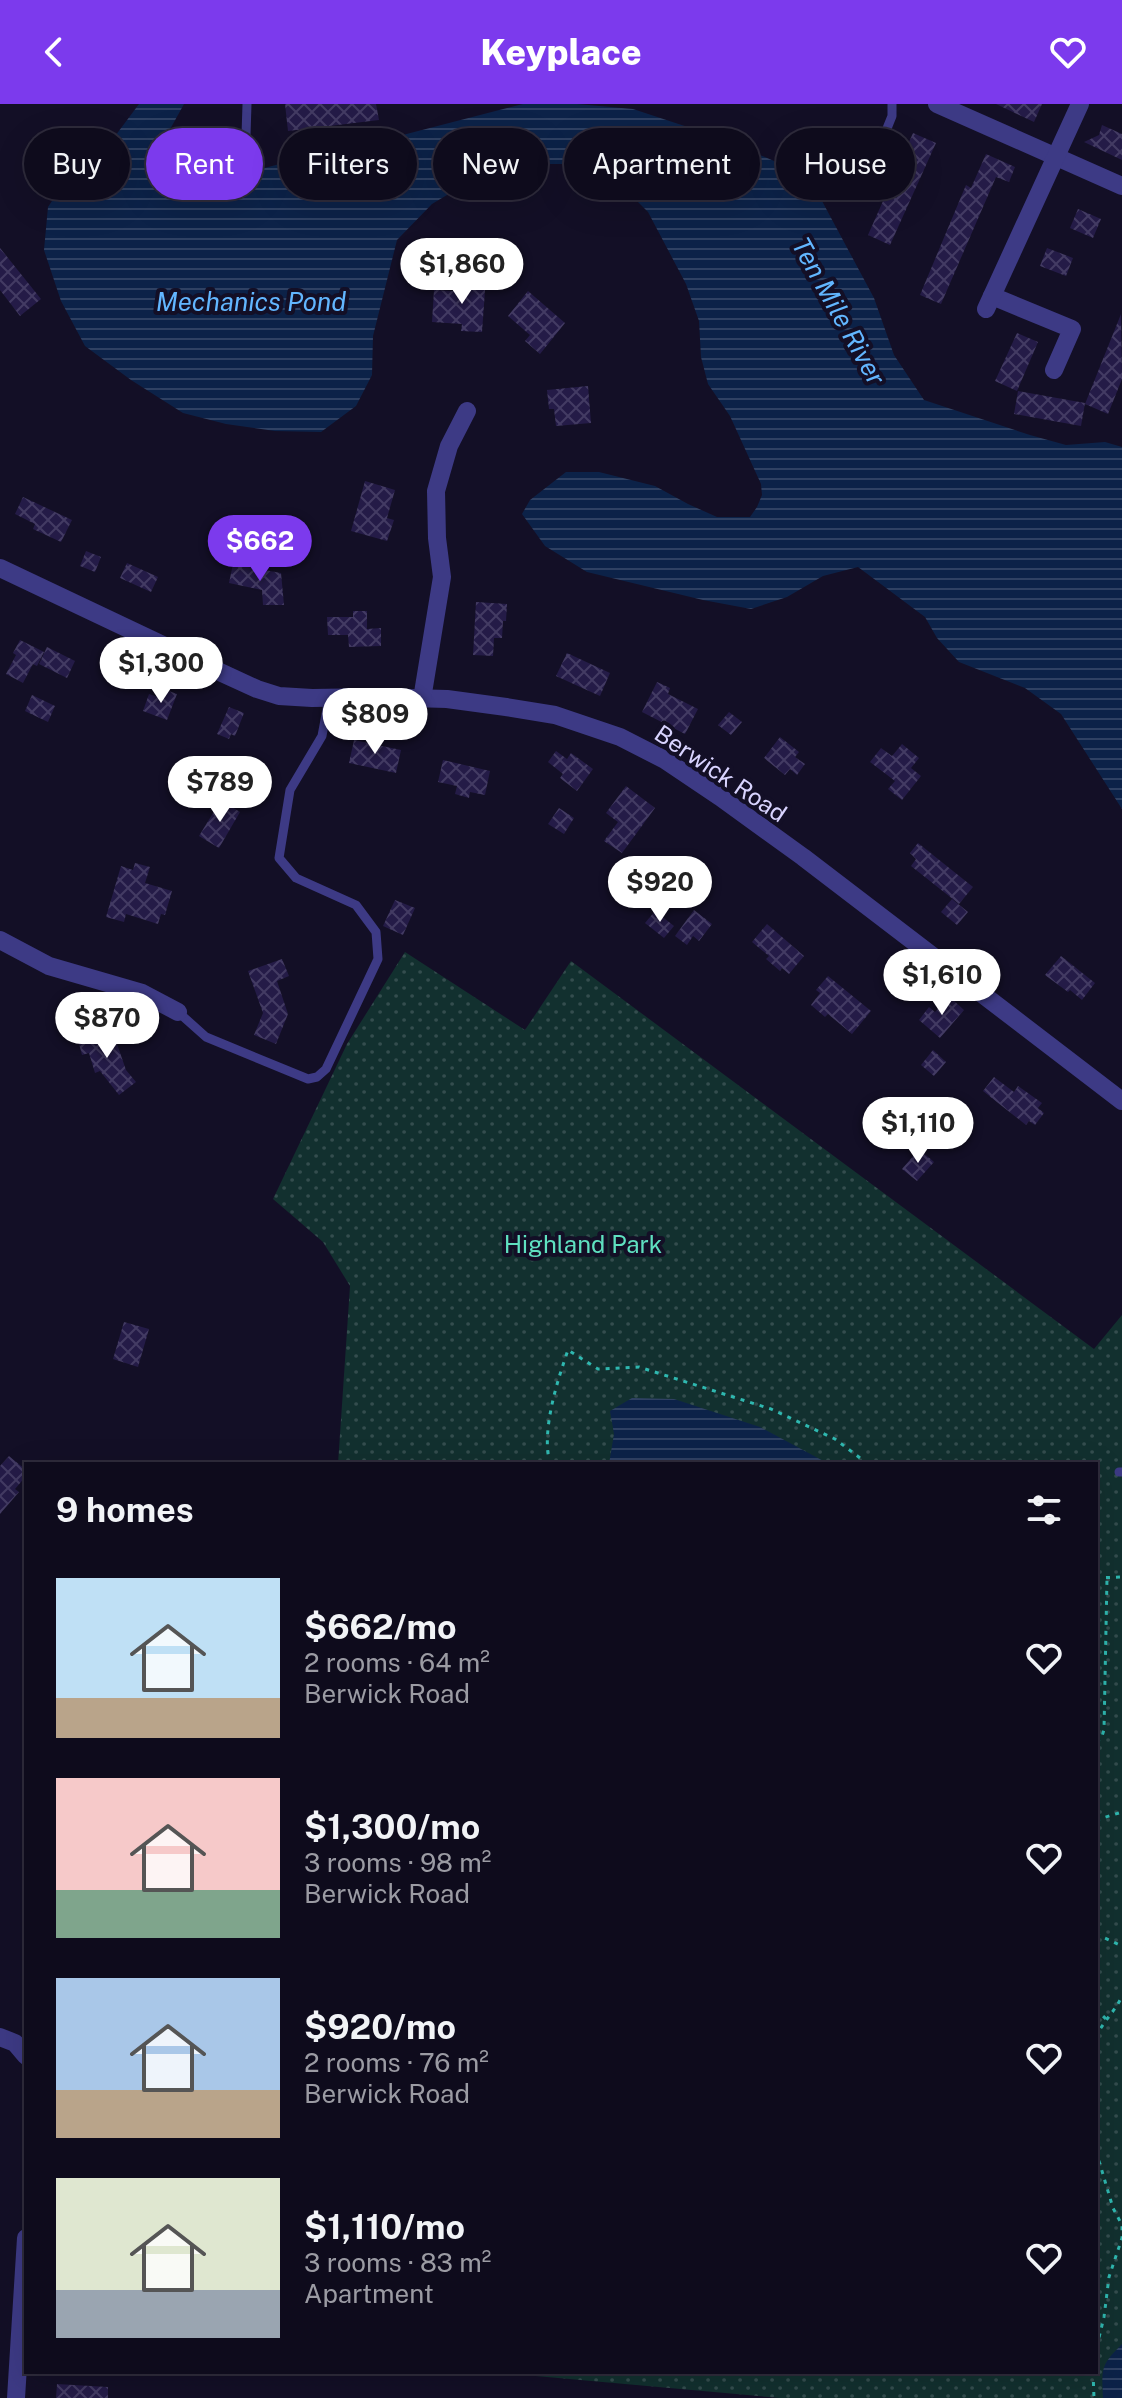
<!DOCTYPE html>
<html lang="en">
<head>
<meta charset="utf-8">
<style>
	:root { --surface:#0e0b1c; --page:#1c1929; --text:#f1f3f6; --muted:#9b9ba3; --line:#2e2b3b; --accent:#7c3aed }
	body { margin:0; font-family:"Public Sans",sans-serif; background:var(--page); color:var(--text); height:100vh; display:flex; flex-direction:column; font-size:30px; white-space:nowrap }
	* { box-sizing:border-box; margin:0 }
	p { font-size:26px; color:var(--muted) }
	.icon { flex:none; width:44px; height:44px; fill:none; stroke:currentColor; stroke-width:2; stroke-linecap:round; stroke-linejoin:round }
	.map { position:relative; flex:1; overflow:hidden }
	.drawer { position:absolute; left:24px; top:1358px; width:1074px; height:912px; display:flex; flex-direction:column; background:var(--surface); border-radius:0px; box-shadow:0 8px 32px #0002,0 0 0 2px var(--line) }
	.drawer>* { flex:none }
	.top-card { position:absolute; left:24px; top:24px; width:1074px; height:72px; display:flex; gap:16px }
	.price { position:absolute; translate:-50% -68px; padding:0 18px; border-radius:28px; background:#fff; color:#222; font-size:26px; line-height:52px; filter:drop-shadow(0 2px 4px #0008) }
	.price::after { content:''; position:absolute; left:50%; top:48px; width:24px; height:18px; margin-left:-12px; background:inherit; clip-path:polygon(0 0,100% 0,50% 100%) }
	.price.selected { background:var(--accent); color:#fff }
	ul { padding:0; list-style:none }
	li { display:flex; align-items:center; gap:24px; height:200px; padding:0 32px }
	li span { display:grid; place-items:center; flex:none; width:224px; height:160px; border-radius:0px; color:#555 }
	li>.icon { margin-inline-start:auto }
	span .icon { width:96px; height:96px; fill:#fffc; stroke-width:1 }
	li b { font-size:34px }
	h2 { display:flex; justify-content:space-between; align-items:center; height:96px; padding:0 32px; font-size:34px }
	.chip { padding:0 28px; border-radius:36px; background:var(--surface); box-shadow:0 8px 32px #0002,0 0 0 2px var(--line); font-size:28px; line-height:72px }
	.chip.selected { background:var(--accent); color:#fff }
	header { display:flex; justify-content:space-between; align-items:center; height:104px; padding:0 32px; background:var(--accent); color:#fff; font-size:36px; font-weight:800 }
	.map>svg:first-child { display:block }
	.park { fill:url(#park-dots) }
	.water { fill:url(#water-rules) }
	.building { fill:url(#building-cross-hatch) }
	.lines { fill:none; stroke-linecap:round; stroke-linejoin:round }
	.path { stroke:#2fb8b0; stroke-width:3; stroke-dasharray:4 6; stroke-linecap:butt }
	.service { stroke:#3d3a85; stroke-width:9 }
	.minor { stroke:#3d3a85; stroke-width:18 }
	.labels { text-anchor:middle; dominant-baseline:central; stroke-width:8; stroke-linejoin:round; paint-order:stroke }
	.street-label { font-size:24px; fill:#d9d4ff; stroke:#130f26 }
	.park-label { font-size:24px; fill:#5fe0c0; stroke:#130f26 }
	.water-label { font-size:26px; font-style:italic; fill:#62b6ff; stroke:#130f26 }
</style>
</head>
<body>
<header><svg class="icon" aria-label="back" viewBox="0 0 24 24"><path d="M15 5l-7 7 7 7"/></svg>Keyplace<svg class="icon" aria-label="heart" viewBox="0 0 24 24"><path d="M12 20l-8-8c-3-5 5-10 8-4 3-6 11-1 8 4z"/></svg></header>
<div class="map">
<svg width="1122" height="2294" viewBox="0 0 1122 2294">
	<defs>
		<pattern id="park-dots" width="8" height="8" patternUnits="userSpaceOnUse" patternTransform="scale(2)"><rect width="8" height="8" fill="#12302f"/><path d="M2 2h.1M6 6h.1" fill="none" stroke="#344d4e" stroke-width="1.8" stroke-linecap="round"/></pattern>
		<pattern id="water-rules" width="6" height="5" patternUnits="userSpaceOnUse" patternTransform="scale(2)"><rect width="6" height="5" fill="#0c2248"/><path d="M0 2.5h6" fill="none" stroke="#2f4163"/></pattern>
		<pattern id="building-cross-hatch" width="8" height="8" patternUnits="userSpaceOnUse" patternTransform="scale(2)"><rect width="8" height="8" fill="#241b47"/><path d="M0 0l8 8M0 8l8-8" fill="none" stroke="#433b63"/></pattern>
	</defs>
	<rect width="100%" height="100%" fill="#130f26"/>
	<path class="park" d="M405 848 525 926 571 857 1094 1245 1122 1211V2294H780L490 2268H1096V1360H338L350 1182 323 1138 273 1095 347 940Z"/>
	<g class="water">
		<path d="M139 0H184L163 38V57L177 69 230 73 276 61 320 46 364 41 523 0H577L633 5 721 34 774 57 822 97 874 194 894 251 924 296 1030 331 1066 341 1105 338 1122 343V705L1061 610 1025 584 959 558 937 534 925 513 858 463 823 472 787 493 751 505 703 496 587 468 545 442 522 410 530 396 566 368H599L655 382 688 400 717 413H750L757 403 762 391 761 380 730 312 708 280 701 253 699 217 686 180 648 108 616 76 582 60H513L482 70 432 100 397 136 373 232 372 271 356 302 321 328 275 327 226 320 183 309 131 276 85 242 61 197 44 146 48 103 64 79 95 59Z"/>
		<path d="M632 1294 674 1295 760 1323 829 1360H609L614 1330 610 1307Z"/>
		<path d="M1122 2240V2294H1103C1102 2264 1100 2262 1122 2240Z"/>
	</g>
	<g class="building">
		<path d="M285 0H376L379 16 288 27Z"/>
		<path d="M996 0H1042L1034 18Z"/>
		<path d="M1102 21 1122 30V56L1084 38 1099 31Z"/>
		<path d="M913 29 936 39 890 141 868 131Z"/>
		<path d="M986 50 1015 63 1009 78 996 73 941 200 920 191 966 81 971 84Z"/>
		<path d="M1078 105 1101 115 1093 134 1070 124Z"/>
		<path d="M0 144 41 195 20 212 0 186Z"/>
		<path d="M1047 144 1073 154 1066 172 1040 162Z"/>
		<path d="M471 172 486 173 482 228 461 227 462 220 432 218 434 186 470 188Z"/>
		<path d="M528 187 565 219 540 250 525 237 530 231 508 212Z"/>
		<path d="M1121 210 1122 275 1108 310 1085 300Z"/>
		<path d="M1017 229 1038 238 1017 287 995 277Z"/>
		<path d="M588 282 591 319 556 322 554 305H549L547 286Z"/>
		<path d="M1018 287 1085 299 1081 322 1014 310Z"/>
		<path d="M365 377 395 386 387 414 394 416 387 437 351 427Z"/>
		<path d="M23 393 72 416 61 438 33 425 35 420 15 410Z"/>
		<path d="M86 447 101 453 95 468 80 462Z"/>
		<path d="M127 459 158 473 151 488 120 474Z"/>
		<path d="M233 460 281 469 284 501H263L262 486 229 479Z"/>
		<path d="M476 498 507 500 506 517H503L502 534H494L493 552 473 551Z"/>
		<path d="M353 507H367V525L381 524V542L349 543 348 531H328L327 513H353Z"/>
		<path d="M20 536 44 548 37 562 33 560 23 579 6 570 16 551 13 549Z"/>
		<path d="M47 543 75 557 67 574 39 560Z"/>
		<path d="M567 549 610 569 600 592 556 572Z"/>
		<path d="M657 578 670 584 668 590 698 605 685 630 642 608Z"/>
		<path d="M164 585 177 590 167 616 143 607 149 590 161 594Z"/>
		<path d="M32 591 55 602 48 618 25 607Z"/>
		<path d="M229 603 244 609 235 632 231 630 229 635 217 630Z"/>
		<path d="M729 608 742 618 731 631 718 621Z"/>
		<path d="M780 633 799 648 795 653 805 660 797 671 790 665 785 671 764 654Z"/>
		<path d="M354 636 401 646 396 669 349 659Z"/>
		<path d="M902 640 919 654 911 664 921 672 902 696 888 685 895 677 870 658 881 644 892 652Z"/>
		<path d="M556 647 567 655 571 649 593 665 577 687 560 674 563 670 548 658Z"/>
		<path d="M443 656 490 667 485 691 470 688 469 694 455 690 457 682 438 678Z"/>
		<path d="M626 682 655 704 622 749 604 737 618 718 606 709Z"/>
		<path d="M221 696 240 708 219 744 199 732Z"/>
		<path d="M559 704 574 714 564 730 548 720Z"/>
		<path d="M918 739 973 783 959 800 911 762 916 755 910 749Z"/>
		<path d="M135 759 150 763 145 779 172 787 165 811 161 810 158 820 126 810 124 818 106 813 121 762 133 766Z"/>
		<path d="M952 795 968 808 957 821 941 808Z"/>
		<path d="M395 796 415 804 403 831 383 822Z"/>
		<path d="M694 806 712 820 699 837 693 832 687 841 675 832Z"/>
		<path d="M655 807 674 822 664 834 645 819Z"/>
		<path d="M767 820 804 852 789 870 782 864 780 867 766 855 769 852 752 838Z"/>
		<path d="M1061 852 1095 879 1082 896 1070 886 1068 888 1045 871Z"/>
		<path d="M282 855 289 872 277 877 288 910 276 940 254 931 263 909 248 867Z"/>
		<path d="M828 872 871 907 852 930 828 910 825 913 811 901 820 889 816 886Z"/>
		<path d="M949 892 964 906 940 934 919 916 929 903 935 908Z"/>
		<path d="M110 926 113 938 116 937 126 966 136 978 119 991 100 967 95 969 89 949 82 951 78 936Z"/>
		<path d="M933 946 946 958 934 972 921 961Z"/>
		<path d="M994 973 1014 988 1018 982 1042 999 1038 1004 1044 1009 1035 1021 1029 1017 1026 1021 983 987Z"/>
		<path d="M919 1045 934 1058 917 1077 902 1065Z"/>
		<path d="M124 1218 149 1225 138 1263 113 1255Z"/>
		<path d="M9 1352 26 1366V1372L15 1385 19 1388 0 1410V1362Z"/>
		<path d="M57 2280 108 2283V2294H56Z"/>
	</g>
	<g class="lines">
		<g class="path">
			<path d="M550 1360C541 1327 557 1278 568 1246L598 1265 639 1263 771 1305 835 1335 868 1360"/>
			<path d="M1096 1474 1122 1473"/>
			<path d="M1096 1637 1101 1635 1104 1626 1107 1473"/>
			<path d="M1096 1716 1122 1708"/>
			<path d="M1096 1830 1122 1842"/>
			<path d="M1096 1905 1106 1915"/>
			<path d="M1096 1933C1103 1917 1115 1908 1122 1892"/>
			<path d="M1096 2047 1113 2104 1122 2121V2134L1109 2173 1104 2213 1096 2246"/>
			<path d="M1093 2268 1094 2294"/>
		</g>
		<g class="service">
			<path d="M246 31 247 0"/>
			<path d="M863 84 892 12V0"/>
			<path d="M178 908 206 933 308 975 317 973 326 965 378 855 376 828 356 801 296 774 279 754 290 686 322 632 329 594"/>
			<path d="M1119 1368H1122"/>
		</g>
		<g class="minor">
			<path d="M937 0 1122 82"/>
			<path d="M992 192 1072 225 1054 266"/>
			<path d="M986 205 1080 0"/>
			<path d="M0 464 209 563 257 585 279 592 312 594 375 593 447 595 506 603 555 611 620 633 665 656 720 693 803 753 1122 997"/>
			<path d="M422 595 442 473 437 434 436 387 449 342 467 307"/>
			<path d="M0 836 49 862 142 889 178 908"/>
			<path d="M0 1933 15 1939 26 1952"/>
			<path d="M16 2294 26 2134"/>
		</g>
	</g>
	<g class="labels">
		<g class="street-label">
			<text transform="translate(721 669) rotate(34)">Berwick Road</text>
		</g>
		<g class="park-label">
			<text x="583" y="1140">Highland Park</text>
		</g>
		<g class="water-label">
			<text x="251" y="197">Mechanics Pond</text>
			<text transform="translate(839 207) rotate(61)">Ten Mile River</text>
		</g>
	</g>
</svg>
<b class="price" style="left:462px;top:202px">$1,860</b>
<b class="price selected" style="left:260px;top:479px">$662</b>
<b class="price" style="left:161px;top:601px">$1,300</b>
<b class="price" style="left:375px;top:652px">$809</b>
<b class="price" style="left:220px;top:720px">$789</b>
<b class="price" style="left:660px;top:820px">$920</b>
<b class="price" style="left:942px;top:913px">$1,610</b>
<b class="price" style="left:107px;top:956px">$870</b>
<b class="price" style="left:918px;top:1061px">$1,110</b>
<div class="top-card">
<a class="chip">Buy</a>
<a class="chip selected">Rent</a>
<a class="chip">Filters</a>
<a class="chip">New</a>
<a class="chip">Apartment</a>
<a class="chip">House</a>
</div>
<section class="drawer">
<h2>9 homes<svg class="icon" aria-label="filters" viewBox="0 0 24 24"><path d="M4 7h16M4 17h16"/><circle cx="9" cy="7" r="2"/><circle cx="15" cy="17" r="2"/></svg></h2>
<ul>
<li><span style="background:linear-gradient(#bfe0f5 75%,#b9a48a 0)"><svg class="icon" aria-label="home" viewBox="0 0 24 24"><path d="M3 11l9-7 9 7M6 9v11h12V9"/></svg></span><div><b>$662/mo</b><p>2 rooms · 64 m²</p><p>Berwick Road</p></div><svg class="icon" aria-label="heart" viewBox="0 0 24 24"><path d="M12 20l-8-8c-3-5 5-10 8-4 3-6 11-1 8 4z"/></svg></li>
<li><span style="background:linear-gradient(#f6c9c9 70%,#7fa58c 0)"><svg class="icon" aria-label="home" viewBox="0 0 24 24"><path d="M3 11l9-7 9 7M6 9v11h12V9"/></svg></span><div><b>$1,300/mo</b><p>3 rooms · 98 m²</p><p>Berwick Road</p></div><svg class="icon" aria-label="heart" viewBox="0 0 24 24"><path d="M12 20l-8-8c-3-5 5-10 8-4 3-6 11-1 8 4z"/></svg></li>
<li><span style="background:linear-gradient(#a9c7e8 70%,#b9a48a 0)"><svg class="icon" aria-label="home" viewBox="0 0 24 24"><path d="M3 11l9-7 9 7M6 9v11h12V9"/></svg></span><div><b>$920/mo</b><p>2 rooms · 76 m²</p><p>Berwick Road</p></div><svg class="icon" aria-label="heart" viewBox="0 0 24 24"><path d="M12 20l-8-8c-3-5 5-10 8-4 3-6 11-1 8 4z"/></svg></li>
<li><span style="background:linear-gradient(#dfe7d0 70%,#9aa5b1 0)"><svg class="icon" aria-label="home" viewBox="0 0 24 24"><path d="M3 11l9-7 9 7M6 9v11h12V9"/></svg></span><div><b>$1,110/mo</b><p>3 rooms · 83 m²</p><p>Apartment</p></div><svg class="icon" aria-label="heart" viewBox="0 0 24 24"><path d="M12 20l-8-8c-3-5 5-10 8-4 3-6 11-1 8 4z"/></svg></li>
</ul>
</section>
</div>
</body>
</html>
